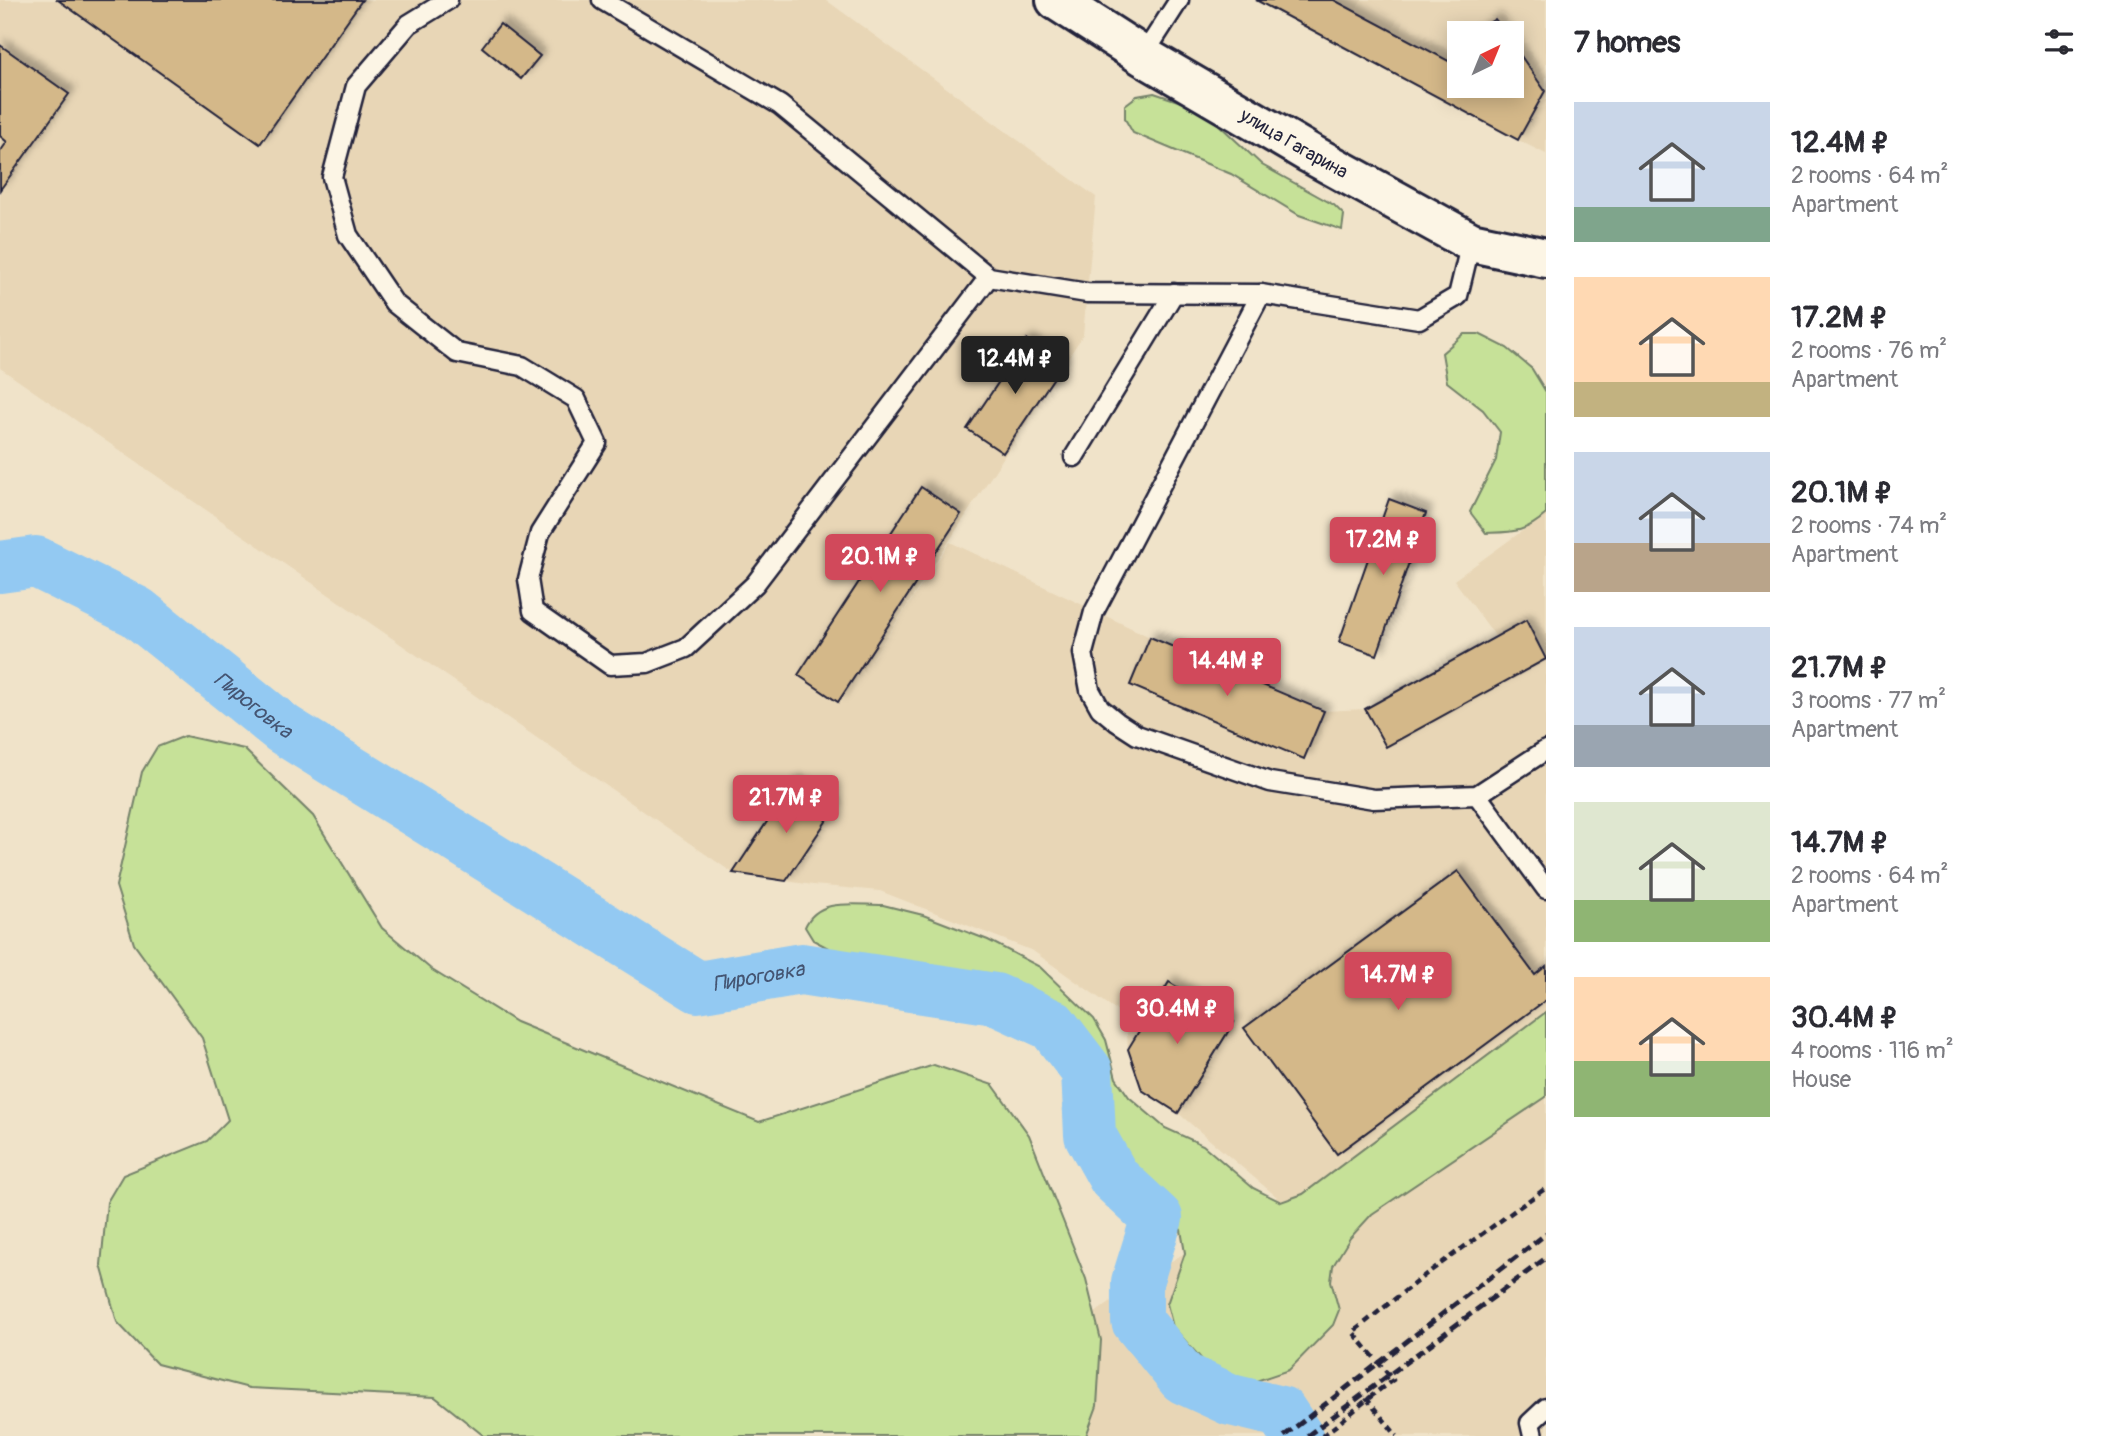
<!DOCTYPE html>
<html lang="en">
<head>
<meta charset="utf-8">
<style>
	:root { --surface:#fff; --page:#f7f7f7; --text:#2b2b33; --muted:#7c7c81; --accent:#d1495b }
	body { margin:0; font-family:Pangolin,sans-serif; background:var(--page); color:var(--text); height:100vh; display:flex; flex-direction:column; font-size:26px; white-space:nowrap }
	* { box-sizing:border-box; margin:0 }
	p { font-size:23px; color:var(--muted) }
	.icon { flex:none; width:38px; height:38px; fill:none; stroke:currentColor; stroke-width:2; stroke-linecap:round; stroke-linejoin:round }
	.map { position:relative; flex:1; overflow:hidden }
	.drawer { display:flex; flex-direction:column; background:var(--surface); width:560px }
	.drawer>* { flex:none }
	.needle { width:46px; rotate:43deg }
	.controls { position:absolute; left:1447px; top:21px; display:grid; gap:14px }
	.controls a { display:grid; place-items:center; width:77px; height:77px; border-radius:0px; background:var(--surface); box-shadow:0 4px 18px #0003; font-size:35px }
	.price { position:absolute; translate:-50% -60px; padding:0 16px; border-radius:7px; background:var(--accent); color:#fff; font-size:23px; line-height:46px; filter:drop-shadow(0 2px 4px #0008) }
	.price::after { content:''; position:absolute; left:50%; top:42px; width:21px; height:16px; margin-left:-10px; background:inherit; clip-path:polygon(0 0,100% 0,50% 100%) }
	.price.active { background:#222; color:#fff }
	ul { padding:0; list-style:none }
	li { display:flex; align-items:center; gap:21px; height:175px; padding:0 28px }
	li span { display:grid; place-items:center; flex:none; width:196px; height:140px; border-radius:0px; color:#555 }
	li>.icon { margin-inline-start:auto }
	span .icon { width:84px; height:84px; fill:#fffc; stroke-width:1 }
	li b { font-size:30px }
	h2 { display:flex; justify-content:space-between; align-items:center; height:84px; padding:0 28px; font-size:30px }
	main { display:flex; flex:1; min-height:0 }
	.map>svg:first-child { display:block }
	.built { fill:#e8d6b6; fill-rule:evenodd }
	.green { fill:#c6e198; stroke:#74826a; stroke-width:2 }
	.lines { fill:none; stroke-linecap:round; stroke-linejoin:round }
	.river { stroke:#93c9f2; stroke-width:52 }
	.building { fill:#d4b889; stroke:#22223b; stroke-width:2; filter:url(#shadow) }
	.service-casing { stroke:#22223b; stroke-width:23 }
	.primary-casing { stroke:#22223b; stroke-width:44 }
	.path { stroke:#22223b; stroke-width:4.5; stroke-dasharray:7 5; stroke-linecap:butt }
	.service { stroke:#fcf5e5; stroke-width:18 }
	.primary { stroke:#fcf5e5; stroke-width:38 }
	.rail { stroke:#22223b; stroke-width:5; stroke-dasharray:10 5; stroke-linecap:butt }
	.labels { text-anchor:middle; dominant-baseline:central; stroke-width:5; stroke-linejoin:round; paint-order:stroke }
	.street-label { font-size:19px; fill:#22223b; stroke:#fcf5e5 }
	.water-label { font-size:21px; font-style:italic; fill:#445472; stroke:#fcf5e5 }
</style>
</head>
<body>
<main>
<div class="map">
<svg width="1546" height="1436" viewBox="0 0 1546 1436">
	<defs>
		<filter id="shadow"><feDropShadow dx="6" dy="-6" stdDeviation="3.5" flood-color="#0004"/></filter>
	</defs>
	<rect width="100%" height="100%" fill="#f0e3c9"/>
	<filter id="ink" filterUnits="userSpaceOnUse"><feTurbulence type="fractalNoise" baseFrequency=".0143" numOctaves="2"/><feDisplacementMap in="SourceGraphic" scale="14" xChannelSelector="R" yChannelSelector="G"/><feConvolveMatrix kernelMatrix="1 2 1 2 8 2 1 2 1" color-interpolation-filters="sRGB"/></filter>
	<g filter="url(#ink)">
		<g class="built">
			<path d="M0 0H826L1096 197 1083 335 859 680 950 542 1150 637 1324 711 1365 709 1496 637 1454 580 1546 514V1436H929L1137 1282 1277 1197 1178 1113 1142 1090 1128 1049 1126 1017 1033 951 880 891 813 885 733 873 0 368Z"/>
			<path d="M1256 0H1546V154L1518 140ZM1460 33H1512V86H1460Z"/>
		</g>
		<g class="green">
			<path d="M1154 93 1202 109 1262 165 1334 205 1344 215 1342 230 1299 215 1231 174 1133 133 1125 119V105L1137 96Z"/>
			<path d="M1464 334H1479L1507 348 1532 369 1546 392V514C1525 533 1513 532 1486 533L1470 512 1496 460 1500 432 1483 410 1447 382 1442 353Z"/>
			<path d="M185 736 244 749 313 816 382 928 432 970 516 1022 759 1122 934 1065 993 1085 1029 1135 1086 1279 1101 1340 1097 1406 1086 1436H484L435 1397 249 1388 157 1364 117 1322 101 1265 107 1202 123 1175 207 1141 228 1120 202 1038 134 944 116 886 142 772 157 747Z"/>
			<path d="M883 905 923 915 988 940 1040 967 1094 1019 1106 1040 1116 1078 1129 1097 1165 1128 1203 1145 1253 1188 1281 1202 1303 1194 1546 1012V1097L1372 1214 1350 1238 1333 1266 1331 1281 1339 1310 1333 1325 1289 1370 1256 1381 1230 1375 1205 1363 1173 1327 1167 1304 1185 1253 1181 1230 1146 1189 1109 1134 1097 1103 1094 1065 1064 1022 1028 993 996 979 834 951 813 940 805 927C818 897 854 905 883 905Z"/>
		</g>
		<g class="lines">
			<path class="river" id="s1" d="M0 567 36 562 137 612 283 729 698 987 801 969 995 999 1052 1025 1087 1071 1090 1135 1114 1178 1157 1218 1137 1282V1321L1183 1378 1231 1400 1281 1412 1297 1436"/>
		</g>
		<g class="building">
			<path d="M58 0H362L260 144Z"/>
			<path d="M1256 0H1334L1460 67V86H1512V43L1545 91 1518 140Z"/>
			<path d="M1495 19 1505 33H1473Z"/>
			<path d="M500 24 540 56 521 79 482 47Z"/>
			<path d="M0 45 69 94 0 190V152L7 142 0 136Z"/>
			<path d="M1027 340 1063 364 1003 453 967 429Z"/>
			<path d="M921 487 961 514 838 702 798 675Z"/>
			<path d="M1389 499 1426 513 1377 655 1339 642Z"/>
			<path d="M1526 620 1546 659 1386 747 1365 709Z"/>
			<path d="M1150 637 1324 711 1304 759 1130 685Z"/>
			<path d="M794 781 835 808 786 881 733 873Z"/>
			<path d="M1458 871 1535 975 1546 966V1000L1337 1154 1244 1028Z"/>
			<path d="M1169 982 1234 1022 1178 1113 1142 1090 1128 1049Z"/>
		</g>
		<g class="lines">
			<defs>
				<g id="service">
					<path d="M448 0 409 24 356 86 332 177 348 235 394 303 457 353 522 366 576 399 597 443 540 533 528 579 533 611 610 665 647 663 686 648 755 584 989 277"/>
					<path d="M602 0 780 105 989 277 1087 293 1261 294 1419 319 1458 296 1471 242"/>
					<path d="M1143 56 1179 0"/>
					<path d="M1261 294 1094 612 1083 653 1090 690 1100 708 1117 722 1137 735 1270 782 1374 799 1477 795 1546 750"/>
					<path d="M1074 457 1174 293"/>
					<path d="M1477 795 1546 889"/>
					<path d="M1533 1436 1530 1423 1546 1408"/>
				</g>
				<g id="primary">
					<path id="s2" d="M1056 0 1143 56 1309 153 1471 242 1546 258"/>
				</g>
			</defs>
			<use href="#service" class="service-casing"/>
			<use href="#primary" class="primary-casing"/>
			<g class="path">
				<path d="M1366 1398 1397 1436"/>
				<path d="M1322 1436C1347 1418 1368 1397 1393 1380L1353 1332 1425 1275 1546 1188"/>
			</g>
			<use href="#service" class="service"/>
			<use href="#primary" class="primary"/>
			<g class="rail">
				<path d="M1284 1436 1546 1234"/>
				<path d="M1307 1436 1546 1258"/>
			</g>
		</g>
	</g>
	<g class="labels">
		<g class="street-label">
			<text stroke="none"><textPath href="#s2" startOffset="278">улица Гагарина</textPath></text>
		</g>
		<g class="water-label">
			<text stroke="none"><textPath href="#s1" startOffset="298">Пироговка</textPath></text>
			<text stroke="none"><textPath href="#s1" startOffset="886">Пироговка</textPath></text>
		</g>
	</g>
</svg>
<div class="controls">
<a><svg class="needle" viewBox="-14 -14 28 28"><path d="M0-13l5 13h-10z" fill="#e53935"/><path d="M0 13l5-13h-10z" fill="#7c7c81"/></svg></a>
</div>
<b class="price active" style="left:1015px;top:396px">12.4M ₽</b>
<b class="price" style="left:1383px;top:577px">17.2M ₽</b>
<b class="price" style="left:880px;top:594px">20.1M ₽</b>
<b class="price" style="left:1227px;top:698px">14.4M ₽</b>
<b class="price" style="left:786px;top:835px">21.7M ₽</b>
<b class="price" style="left:1398px;top:1012px">14.7M ₽</b>
<b class="price" style="left:1177px;top:1046px">30.4M ₽</b>
</div>
<section class="drawer">
<h2>7 homes<svg class="icon" aria-label="filters" viewBox="0 0 24 24"><path d="M4 7h16M4 17h16"/><circle cx="9" cy="7" r="2"/><circle cx="15" cy="17" r="2"/></svg></h2>
<ul>
<li><span style="background:linear-gradient(#c9d6e8 75%,#7fa58c 0)"><svg class="icon" aria-label="home" viewBox="0 0 24 24"><path d="M3 11l9-7 9 7M6 9v11h12V9"/></svg></span><div><b>12.4M ₽</b><p>2 rooms · 64 m²</p><p>Apartment</p></div></li>
<li><span style="background:linear-gradient(#ffd9b3 75%,#c2b280 0)"><svg class="icon" aria-label="home" viewBox="0 0 24 24"><path d="M3 11l9-7 9 7M6 9v11h12V9"/></svg></span><div><b>17.2M ₽</b><p>2 rooms · 76 m²</p><p>Apartment</p></div></li>
<li><span style="background:linear-gradient(#c9d6e8 65%,#b9a48a 0)"><svg class="icon" aria-label="home" viewBox="0 0 24 24"><path d="M3 11l9-7 9 7M6 9v11h12V9"/></svg></span><div><b>20.1M ₽</b><p>2 rooms · 74 m²</p><p>Apartment</p></div></li>
<li><span style="background:linear-gradient(#c9d6e8 70%,#9aa5b1 0)"><svg class="icon" aria-label="home" viewBox="0 0 24 24"><path d="M3 11l9-7 9 7M6 9v11h12V9"/></svg></span><div><b>21.7M ₽</b><p>3 rooms · 77 m²</p><p>Apartment</p></div></li>
<li><span style="background:linear-gradient(#dfe7d0 70%,#8fb573 0)"><svg class="icon" aria-label="home" viewBox="0 0 24 24"><path d="M3 11l9-7 9 7M6 9v11h12V9"/></svg></span><div><b>14.7M ₽</b><p>2 rooms · 64 m²</p><p>Apartment</p></div></li>
<li><span style="background:linear-gradient(#ffd9b3 60%,#8fb573 0)"><svg class="icon" aria-label="home" viewBox="0 0 24 24"><path d="M3 11l9-7 9 7M6 9v11h12V9"/></svg></span><div><b>30.4M ₽</b><p>4 rooms · 116 m²</p><p>House</p></div></li>
</ul>
</section>
</main>
</body>
</html>
